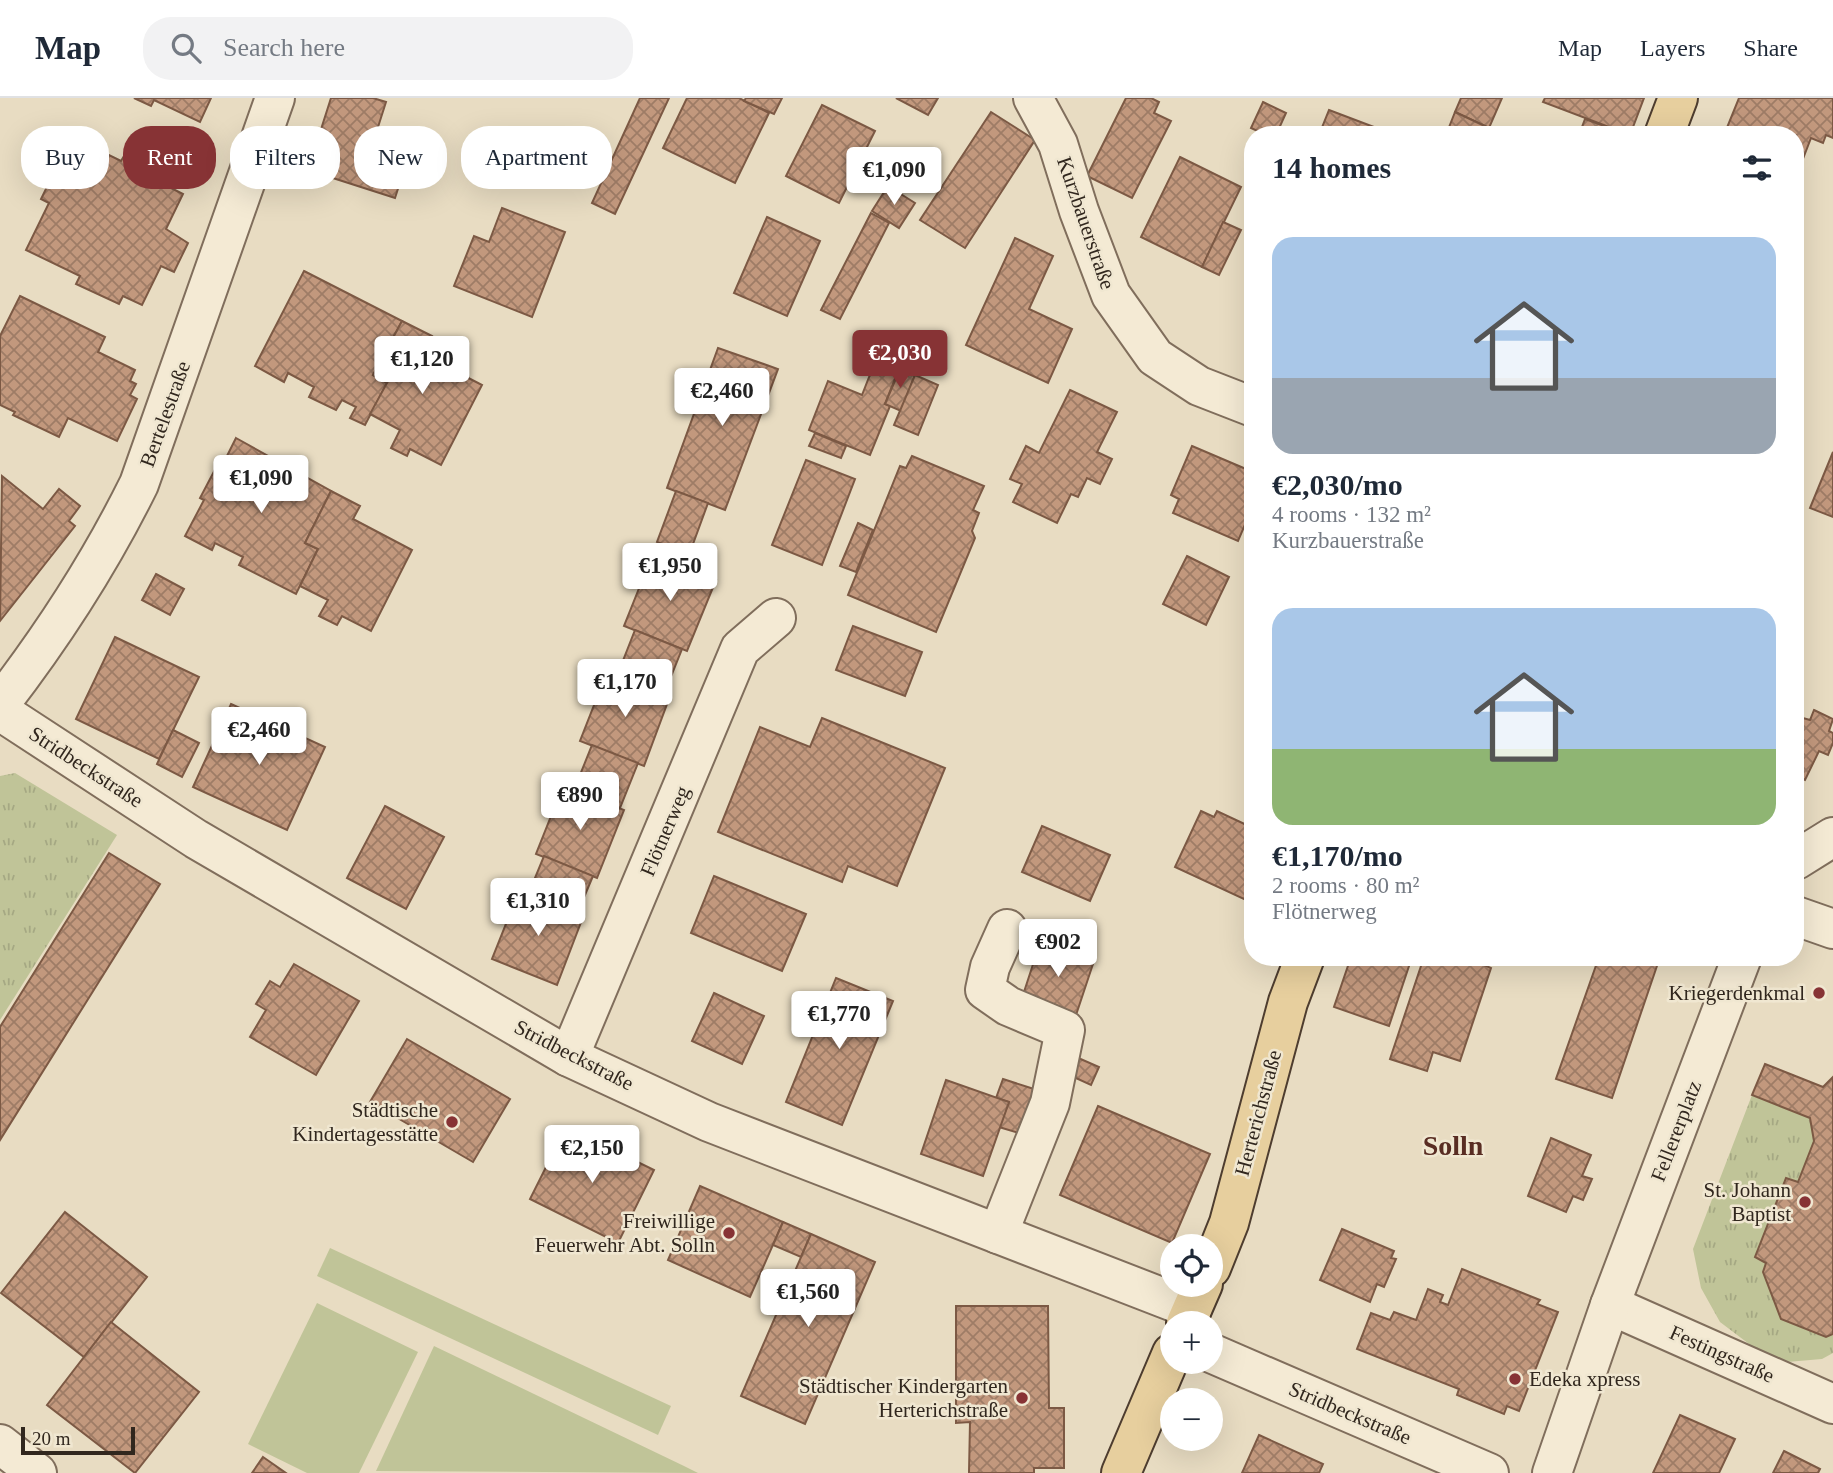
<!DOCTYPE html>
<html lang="en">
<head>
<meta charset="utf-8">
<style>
	:root { --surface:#fff; --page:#f2f2f3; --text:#1f2937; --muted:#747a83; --line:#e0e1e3; --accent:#873335 }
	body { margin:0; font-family:"Times New Roman",serif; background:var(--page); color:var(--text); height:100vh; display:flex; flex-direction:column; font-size:26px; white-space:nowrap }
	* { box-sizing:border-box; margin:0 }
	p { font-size:23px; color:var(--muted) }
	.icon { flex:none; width:38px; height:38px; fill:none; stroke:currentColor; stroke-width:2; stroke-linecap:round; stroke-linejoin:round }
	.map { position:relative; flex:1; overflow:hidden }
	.drawer { position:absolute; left:1244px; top:28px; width:560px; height:840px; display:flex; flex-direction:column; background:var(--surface); border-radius:28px; box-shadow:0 7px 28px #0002 }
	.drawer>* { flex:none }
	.banner { position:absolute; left:21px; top:28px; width:665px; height:63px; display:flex; gap:14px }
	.fabs { position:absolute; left:1160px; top:1136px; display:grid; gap:14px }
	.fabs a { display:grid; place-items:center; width:63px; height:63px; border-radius:50%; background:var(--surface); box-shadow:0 7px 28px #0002; font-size:35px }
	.scale { position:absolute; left:21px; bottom:18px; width:114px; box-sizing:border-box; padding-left:7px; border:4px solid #31271e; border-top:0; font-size:19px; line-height:24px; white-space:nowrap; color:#31271e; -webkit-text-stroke:5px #f0e7d1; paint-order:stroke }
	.price { position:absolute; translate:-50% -60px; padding:0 16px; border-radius:7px; background:#fff; color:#222; font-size:23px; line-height:46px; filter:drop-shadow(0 2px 4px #0008) }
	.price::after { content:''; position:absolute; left:50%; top:42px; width:21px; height:16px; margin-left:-10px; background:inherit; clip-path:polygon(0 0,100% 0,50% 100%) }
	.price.active { background:var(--accent); color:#fff }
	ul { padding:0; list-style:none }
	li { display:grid; align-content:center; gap:14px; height:371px; padding:0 28px }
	li span { display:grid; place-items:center; height:217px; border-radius:21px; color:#555 }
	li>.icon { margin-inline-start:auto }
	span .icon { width:126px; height:126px; fill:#fffc; stroke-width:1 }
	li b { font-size:30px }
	h2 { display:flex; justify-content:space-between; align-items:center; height:84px; padding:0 28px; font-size:30px }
	.chip { padding:0 24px; border-radius:28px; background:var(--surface); box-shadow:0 7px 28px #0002; font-size:24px; line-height:63px }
	.chip.active { background:var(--accent); color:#fff }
	header { display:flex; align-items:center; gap:42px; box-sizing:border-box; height:98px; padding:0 35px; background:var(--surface); border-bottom:2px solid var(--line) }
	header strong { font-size:33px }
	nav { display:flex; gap:38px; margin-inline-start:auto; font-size:24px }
	.search { width:490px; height:63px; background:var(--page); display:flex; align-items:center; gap:18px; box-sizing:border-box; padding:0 24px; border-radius:28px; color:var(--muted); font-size:26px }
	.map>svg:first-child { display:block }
	.grass { fill:url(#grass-tufts) }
	.pitch { fill:#c0c498 }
	.building { fill:url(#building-cross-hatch); stroke:#7c5944; stroke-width:2 }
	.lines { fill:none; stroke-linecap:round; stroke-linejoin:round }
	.minor-casing { stroke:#806e5c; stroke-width:42 }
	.major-casing { stroke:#4e3d2f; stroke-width:42 }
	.minor { stroke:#f4ead4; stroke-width:38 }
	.major { stroke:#e7cf9e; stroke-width:38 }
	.poi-dot { fill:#873335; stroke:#f0e7d1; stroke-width:2.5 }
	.labels { text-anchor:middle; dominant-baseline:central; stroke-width:5; stroke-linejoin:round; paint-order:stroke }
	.street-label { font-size:21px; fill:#31271e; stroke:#f0e7d1 }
	.poi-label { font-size:21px; fill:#31271e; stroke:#f0e7d1; text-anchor:end }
	.district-label { font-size:28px; font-weight:bold; fill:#592d23; stroke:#f0e7d1 }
</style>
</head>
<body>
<header>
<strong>Map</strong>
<div class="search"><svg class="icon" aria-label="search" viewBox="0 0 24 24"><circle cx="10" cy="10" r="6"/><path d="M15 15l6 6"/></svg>Search here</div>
<nav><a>Map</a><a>Layers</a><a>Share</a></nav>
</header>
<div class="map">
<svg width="1833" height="1375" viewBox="0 0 1833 1375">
	<defs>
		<pattern id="grass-tufts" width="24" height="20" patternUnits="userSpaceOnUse" patternTransform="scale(1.75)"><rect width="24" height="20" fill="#c0c498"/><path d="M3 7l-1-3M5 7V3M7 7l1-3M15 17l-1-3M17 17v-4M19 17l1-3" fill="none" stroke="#a5a883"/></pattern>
		<pattern id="building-cross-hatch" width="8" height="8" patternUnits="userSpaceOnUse" patternTransform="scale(1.75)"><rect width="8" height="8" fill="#c2987d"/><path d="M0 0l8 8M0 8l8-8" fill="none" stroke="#9e7c66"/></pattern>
	</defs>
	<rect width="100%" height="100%" fill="#e8dcc2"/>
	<g class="grass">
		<path d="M15 675 117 737 0 922V678Z"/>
		<path d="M1752 997 1810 1020 1814 1043 1798 1084 1786 1080 1755 1159 1766 1165 1763 1174 1781 1221 1826 1239 1833 1236V1255L1822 1261 1787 1264 1753 1249 1720 1224 1701 1190 1693 1151Z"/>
	</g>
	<g class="pitch">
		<path d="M330 1150 671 1308 658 1337 317 1178Z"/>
		<path d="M317 1205 418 1254 359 1375H307L248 1346Z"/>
		<path d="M434 1248 684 1368 698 1375 376 1373Z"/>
	</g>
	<g class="building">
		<path d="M134 0H211L200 24 154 2 151 8Z"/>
		<path d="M331 0H373L386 4 371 51 407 63 395 100 308 72Z"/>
		<path d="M640 0H669L615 116 592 105Z"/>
		<path d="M687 0H739L769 15 735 85 663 50Z"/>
		<path d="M746 0H782L774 16 744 3Z"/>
		<path d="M896 0H938L928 17Z"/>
		<path d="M1126 0H1151L1159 4 1154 15 1171 23 1132 100 1087 78Z"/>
		<path d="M1461 0H1502L1489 30 1455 14Z"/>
		<path d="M1545 0H1644L1630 37 1543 4Z"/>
		<path d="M1739 0H1833V40L1826 37 1823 45 1811 40 1796 79V37H1724Z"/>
		<path d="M1263 4 1286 15 1276 37H1266L1251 30Z"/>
		<path d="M822 7 875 33 839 105 786 78Z"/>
		<path d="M1329 12 1395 37H1319Z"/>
		<path d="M991 14 1035 42 965 150 920 122Z"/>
		<path d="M1455 14 1489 30 1506 37H1446Z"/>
		<path d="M1585 21 1621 34 1620 37H1579Z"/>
		<path d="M1559 31 1575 37H1557Z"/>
		<path d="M78 42 121 63 124 58 164 78 161 85 183 96 166 131 188 145 174 174 161 168 142 207 123 198 119 206 76 186 80 178 26 152 49 105 41 101 69 44 76 47Z"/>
		<path d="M1180 59 1241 89 1202 169 1141 139Z"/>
		<path d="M888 88 915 105 899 130 872 113Z"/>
		<path d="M502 110 565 134 532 219 454 188 474 138 489 144Z"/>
		<path d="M871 115 889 125 840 221 821 212Z"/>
		<path d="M767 119 820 143 787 218 734 195Z"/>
		<path d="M1223 124 1241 132 1219 177 1202 169Z"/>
		<path d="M1015 140 1053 158 1029 211 1072 231 1048 285 966 247Z"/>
		<path d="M304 173 402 223 373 277 387 285 365 327 350 320 356 309 342 302 336 312 309 299 314 289 288 275 284 284 255 268Z"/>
		<path d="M20 198 105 239 98 254 135 272 130 283 136 286 130 297 137 301 117 343 68 320 59 339 13 317 15 314 0 307V238Z"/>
		<path d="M402 223 432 238 422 256 482 287 441 367 410 351 407 358 391 350 400 332 370 316 387 285 373 277Z"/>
		<path d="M718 250 778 271 725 412 667 390Z"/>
		<path d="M873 269 896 278 885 306 890 308 870 357 809 332 828 283 862 297Z"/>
		<path d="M900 271 915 277 901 313 885 306Z"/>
		<path d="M915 277 938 287 918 337 894 327Z"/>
		<path d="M1070 292 1117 314 1097 354 1112 361 1100 386 1087 380 1078 399 1071 396 1057 425 1013 404 1022 386 1010 381 1026 348 1039 355Z"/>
		<path d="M815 335 846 348 841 360 809 348Z"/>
		<path d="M236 340 331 393 305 445 318 451 296 496 239 467 243 459 215 445 212 452 185 438 204 402 200 400 220 362 224 364Z"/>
		<path d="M1192 348 1253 374V408L1238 443 1173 415 1179 401 1171 397Z"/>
		<path d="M1833 354V419L1810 410Z"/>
		<path d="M912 358 984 388 973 412 979 415 972 433 975 440 936 534 848 497 900 368 906 370Z"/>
		<path d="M806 362 855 381 822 467 772 447Z"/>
		<path d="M2 378 43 411 59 391 80 408 69 423 75 428 0 523Z"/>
		<path d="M331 393 360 408 353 421 412 452 371 533 342 518 337 527 319 518 328 502 300 488 318 451 305 445Z"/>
		<path d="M676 393 708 405 689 457 657 444Z"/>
		<path d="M858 425 873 432 856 474 840 468Z"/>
		<path d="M666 447 715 467 710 480 661 461Z"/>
		<path d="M652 458 716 482 687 553 624 528Z"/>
		<path d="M1187 458 1229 479 1206 527 1163 506Z"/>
		<path d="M156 476 184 491 170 517 142 502Z"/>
		<path d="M853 528 922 554 905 598 836 572Z"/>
		<path d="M635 532 682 551 664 596 617 578Z"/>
		<path d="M115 539 199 579 159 661 76 621Z"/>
		<path d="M607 574 670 598 644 668 580 643Z"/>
		<path d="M231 606 325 649 287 732 193 689Z"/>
		<path d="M1814 612 1833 621 1829 633 1833 635V645L1828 657 1819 653 1805 682 1796 678V618L1810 622Z"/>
		<path d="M822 620 945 670 897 788 848 768 842 784 718 734 760 629 810 649Z"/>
		<path d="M173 632 199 645 182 679 157 666Z"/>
		<path d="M592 647 638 665 620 710 574 692Z"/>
		<path d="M563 688 624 712 597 780 536 756Z"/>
		<path d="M385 708 444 739 406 811 347 780Z"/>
		<path d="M1201 713 1214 719 1217 713 1253 730V787L1246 802 1175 769Z"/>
		<path d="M1042 728 1110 757 1090 803 1022 774Z"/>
		<path d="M109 755 160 786 0 1042V929Z"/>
		<path d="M544 758 593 778 577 816 528 797Z"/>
		<path d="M714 778 806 816 782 873 691 835Z"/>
		<path d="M519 793 583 819 557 887 492 861Z"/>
		<path d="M1048 823 1087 836 1080 858 1040 845Z"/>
		<path d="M1040 845 1094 863 1076 917 1022 900Z"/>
		<path d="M1351 859H1412L1389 928 1334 909Z"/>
		<path d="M1424 859H1466L1491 870 1460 963 1433 954 1427 973 1390 961Z"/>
		<path d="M1599 859 1659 862 1612 1000 1556 981Z"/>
		<path d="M294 866 359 903 316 977 250 939 266 912 256 906 270 883 280 889Z"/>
		<path d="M836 880 893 903 842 1027 786 1004Z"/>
		<path d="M714 895 764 918 742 966 692 943Z"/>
		<path d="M407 941 510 1001 473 1064 370 1004Z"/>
		<path d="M1076 959 1099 969 1091 987 1067 976Z"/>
		<path d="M1765 966 1823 989 1833 979V1236L1826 1239 1781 1221 1763 1174 1766 1165 1755 1159 1786 1080 1798 1084 1814 1043 1810 1020 1752 997Z"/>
		<path d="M1003 981 1037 992 1022 1036 999 1029 1009 1004 996 1000Z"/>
		<path d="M946 982 1009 1004 983 1078 921 1056Z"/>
		<path d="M1098 1008 1210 1056 1172 1145 1060 1097Z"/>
		<path d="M566 1029 654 1072 618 1145 530 1101Z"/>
		<path d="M1551 1040 1591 1057 1582 1078 1592 1081 1583 1102 1573 1098 1566 1114 1528 1098Z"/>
		<path d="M700 1088 783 1124 750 1199 668 1162Z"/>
		<path d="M65 1114 147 1179 84 1259 1 1195Z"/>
		<path d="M783 1124 811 1136 801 1159 773 1147Z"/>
		<path d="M1342 1131 1394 1153 1391 1160 1396 1161 1384 1189 1377 1186 1370 1204 1320 1182Z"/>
		<path d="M811 1136 875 1164 805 1326 741 1298Z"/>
		<path d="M1462 1171 1540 1202 1537 1206 1558 1214 1519 1313 1507 1308 1504 1316 1457 1297 1459 1291 1357 1251 1371 1215 1390 1222 1394 1214 1416 1222 1428 1191 1443 1197 1440 1204 1448 1207Z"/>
		<path d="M956 1208H1048L1049 1310H1064V1370H1034V1375H969L970 1324 956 1325Z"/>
		<path d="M111 1224 199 1294 135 1375 47 1307Z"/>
		<path d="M1680 1317 1735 1341 1719 1375H1653Z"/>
		<path d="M1259 1337 1323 1366 1319 1375H1242Z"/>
		<path d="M1784 1353 1820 1371 1818 1375H1773Z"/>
		<path d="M263 1359 286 1375H252Z"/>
	</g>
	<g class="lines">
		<defs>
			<g id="minor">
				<path d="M1033 0 1058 46 1079 113 1111 197 1155 259 1199 288 1253 309"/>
				<path d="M0 606C54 536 100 465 139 386L275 0"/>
				<path d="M0 613 196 741 569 959 709 1024 1192 1211"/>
				<path d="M1796 762 1833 739"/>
				<path d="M1796 818 1833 831"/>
				<path d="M569 959 740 551 776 520"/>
				<path d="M998 1136 1050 1005 1065 932 1008 908 985 892 990 869 1007 831"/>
				<path d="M1610 1207 1833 1306"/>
				<path d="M1211 1255 1489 1375"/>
				<path d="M0 1346 37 1375"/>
				<path d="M1552 1375 1610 1207 1742 859"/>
			</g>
			<g id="major">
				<path d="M1664 37 1678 0"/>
				<path d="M1211 1170 1229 1125 1288 904 1305 859"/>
				<path d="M1186 1225 1203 1186"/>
				<path d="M1121 1375 1172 1255"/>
			</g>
		</defs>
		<use href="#minor" class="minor-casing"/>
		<use href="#major" class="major-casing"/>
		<use href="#minor" class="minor"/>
		<use href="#major" class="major"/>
	</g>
	<g class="poi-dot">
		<circle cx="1819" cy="895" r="7"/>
		<circle cx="452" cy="1024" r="7"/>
		<circle cx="1805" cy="1104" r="7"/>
		<circle cx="729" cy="1135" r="7"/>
		<circle cx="1515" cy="1281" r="7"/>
		<circle cx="1022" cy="1300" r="7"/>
	</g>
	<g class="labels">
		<g class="street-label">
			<text transform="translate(1086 125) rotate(71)">Kurzbauerstraße</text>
			<text transform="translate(165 316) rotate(-70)">Bertelestraße</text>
			<text transform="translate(86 669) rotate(33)">Stridbeckstraße</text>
			<text transform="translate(665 733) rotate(-67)">Flötnerweg</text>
			<text transform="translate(574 957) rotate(27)">Stridbeckstraße</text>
			<text transform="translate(1258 1015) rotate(-75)">Herterichstraße</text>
			<text transform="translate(1676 1033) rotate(-69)">Fellererplatz</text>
			<text transform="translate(1722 1256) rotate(24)">Festingstraße</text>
			<text transform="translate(1350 1315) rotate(23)">Stridbeckstraße</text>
		</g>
		<g class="poi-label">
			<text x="1805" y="895">Kriegerdenkmal</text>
			<text x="438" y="1012">Städtische<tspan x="438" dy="24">Kindertagesstätte</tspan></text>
			<text x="1791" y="1092">St. Johann<tspan x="1791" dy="24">Baptist</tspan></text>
			<text x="715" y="1123">Freiwillige<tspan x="715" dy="24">Feuerwehr Abt. Solln</tspan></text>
			<text x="1529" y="1281" text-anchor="start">Edeka xpress</text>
			<text x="1008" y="1288">Städtischer Kindergarten<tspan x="1008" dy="24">Herterichstraße</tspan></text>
		</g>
		<g class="district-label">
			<text x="1453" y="1047">Solln</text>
		</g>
	</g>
</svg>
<div class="fabs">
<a><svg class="icon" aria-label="locate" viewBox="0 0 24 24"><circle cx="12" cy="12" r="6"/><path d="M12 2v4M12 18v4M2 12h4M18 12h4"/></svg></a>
<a>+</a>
<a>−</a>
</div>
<div class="scale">20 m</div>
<b class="price" style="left:894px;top:109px">€1,090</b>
<b class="price active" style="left:900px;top:292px">€2,030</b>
<b class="price" style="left:422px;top:298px">€1,120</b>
<b class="price" style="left:722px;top:330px">€2,460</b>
<b class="price" style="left:261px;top:417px">€1,090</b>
<b class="price" style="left:670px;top:505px">€1,950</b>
<b class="price" style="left:625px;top:621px">€1,170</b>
<b class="price" style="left:259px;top:669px">€2,460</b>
<b class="price" style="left:580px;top:734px">€890</b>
<b class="price" style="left:538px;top:840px">€1,310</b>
<b class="price" style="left:1058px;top:881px">€902</b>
<b class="price" style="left:839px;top:953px">€1,770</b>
<b class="price" style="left:592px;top:1087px">€2,150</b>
<b class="price" style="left:808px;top:1231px">€1,560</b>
<div class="banner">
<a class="chip">Buy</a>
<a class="chip active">Rent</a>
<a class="chip">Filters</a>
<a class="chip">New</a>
<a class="chip">Apartment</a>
</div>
<section class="drawer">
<h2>14 homes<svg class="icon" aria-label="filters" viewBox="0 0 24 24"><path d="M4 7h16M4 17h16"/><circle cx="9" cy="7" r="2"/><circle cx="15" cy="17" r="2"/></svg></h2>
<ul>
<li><span style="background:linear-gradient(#a9c7e8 65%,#9aa5b1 0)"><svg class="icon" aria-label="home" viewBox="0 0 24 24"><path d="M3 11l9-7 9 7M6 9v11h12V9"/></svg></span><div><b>€2,030/mo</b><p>4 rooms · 132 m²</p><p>Kurzbauerstraße</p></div></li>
<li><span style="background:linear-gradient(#a9c7e8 65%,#8fb573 0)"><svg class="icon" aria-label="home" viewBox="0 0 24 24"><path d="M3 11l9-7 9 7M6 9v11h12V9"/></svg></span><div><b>€1,170/mo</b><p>2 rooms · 80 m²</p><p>Flötnerweg</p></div></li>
</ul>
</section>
</div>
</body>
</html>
